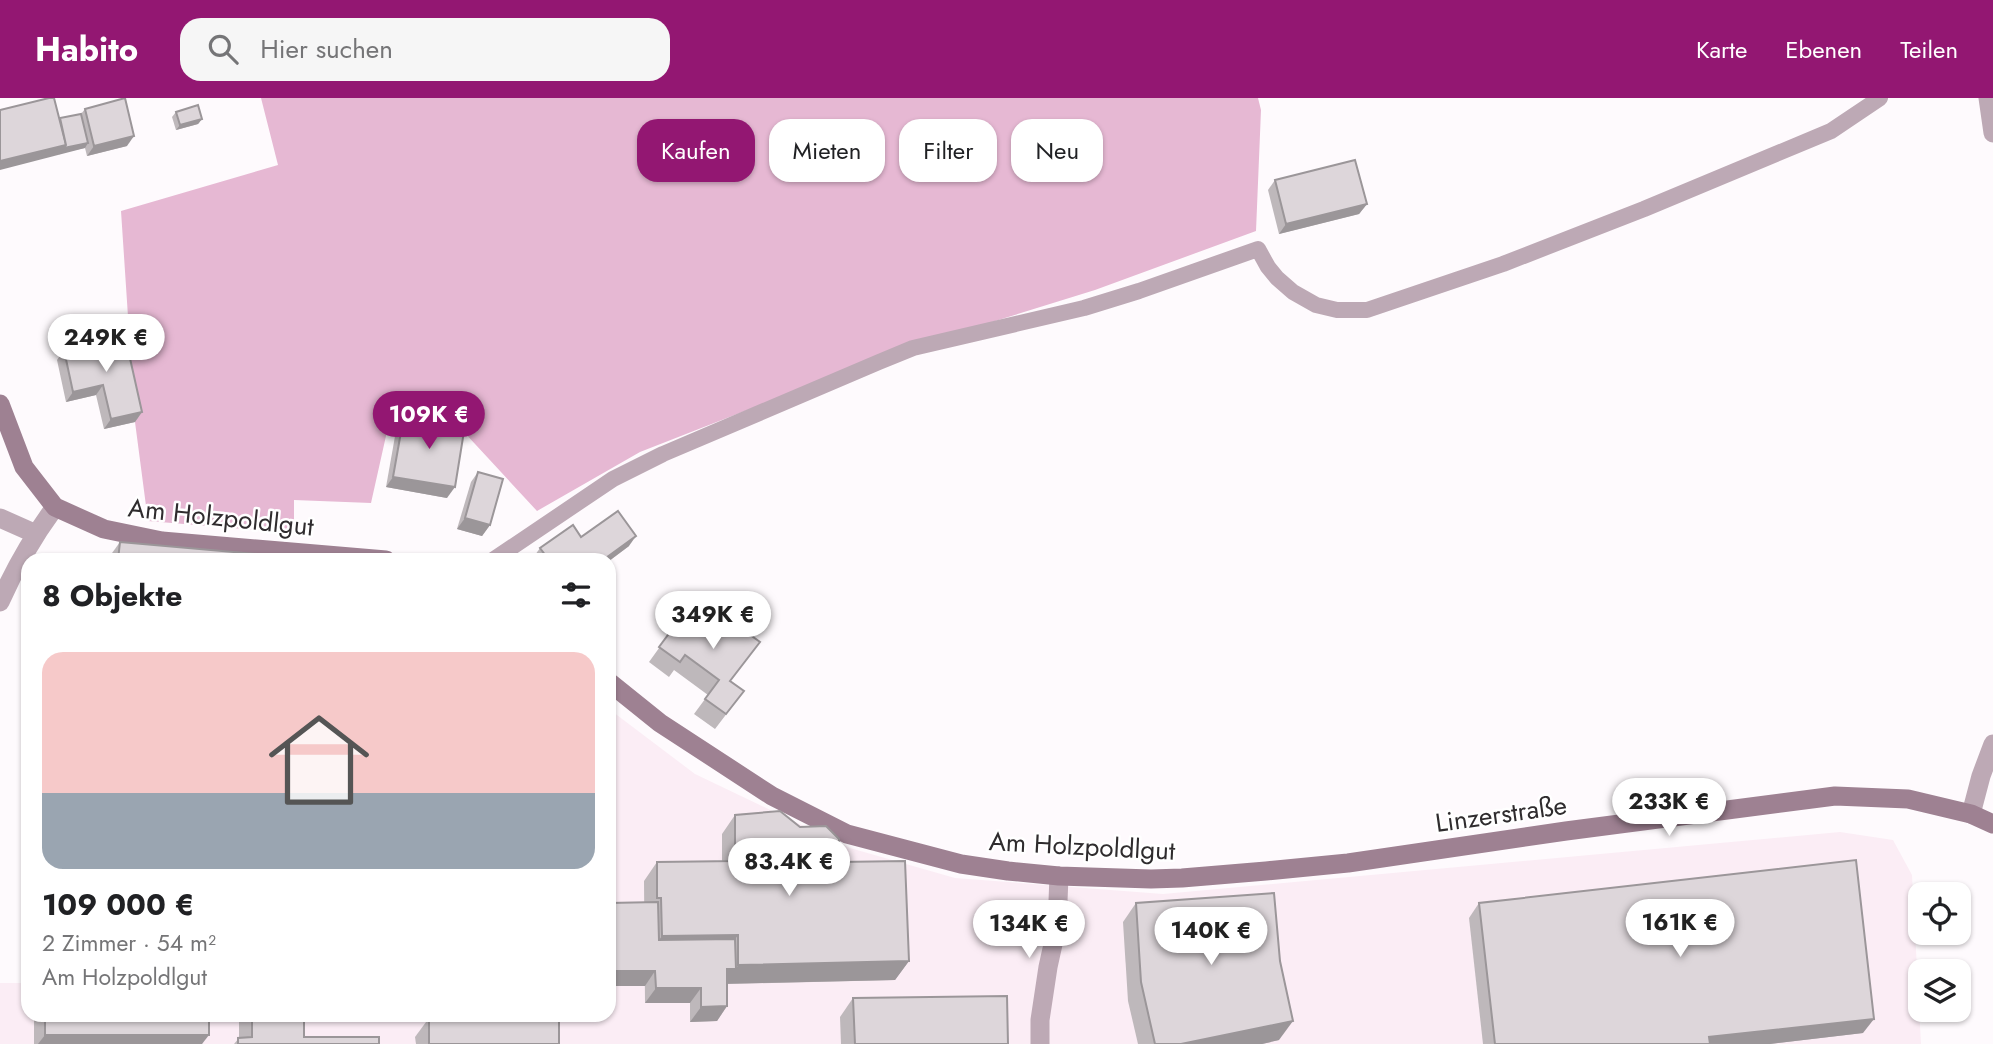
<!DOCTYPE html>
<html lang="de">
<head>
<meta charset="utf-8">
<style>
	:root { --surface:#fff; --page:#f6f6f6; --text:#202124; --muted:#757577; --accent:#931772 }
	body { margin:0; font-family:Jost,sans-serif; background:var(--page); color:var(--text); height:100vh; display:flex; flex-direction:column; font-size:26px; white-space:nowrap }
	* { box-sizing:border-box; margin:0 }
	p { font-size:23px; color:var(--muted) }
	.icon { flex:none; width:38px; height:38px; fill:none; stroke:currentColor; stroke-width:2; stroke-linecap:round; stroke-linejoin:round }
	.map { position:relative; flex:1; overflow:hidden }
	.sheet { position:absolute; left:21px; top:455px; width:595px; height:469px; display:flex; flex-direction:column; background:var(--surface); border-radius:21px; box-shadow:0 2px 5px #0004 }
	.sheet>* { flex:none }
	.top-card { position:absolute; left:637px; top:21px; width:665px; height:63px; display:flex; gap:14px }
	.controls { position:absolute; left:1908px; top:784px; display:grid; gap:14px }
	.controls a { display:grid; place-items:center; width:63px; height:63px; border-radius:14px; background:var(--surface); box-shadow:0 2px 5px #0004; font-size:35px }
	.price { position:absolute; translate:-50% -60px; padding:0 16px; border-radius:24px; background:#fff; color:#222; font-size:23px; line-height:46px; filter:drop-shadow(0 2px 4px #0008) }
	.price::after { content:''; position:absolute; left:50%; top:42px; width:21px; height:16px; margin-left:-10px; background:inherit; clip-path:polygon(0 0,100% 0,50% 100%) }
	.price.selected { background:var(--accent); color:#fff }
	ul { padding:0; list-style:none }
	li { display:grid; align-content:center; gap:14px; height:371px; padding:0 21px }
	li span { display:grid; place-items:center; height:217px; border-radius:21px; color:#555 }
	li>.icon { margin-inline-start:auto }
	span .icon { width:126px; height:126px; fill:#fffc; stroke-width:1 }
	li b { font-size:30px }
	h2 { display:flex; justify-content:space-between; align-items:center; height:84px; padding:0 21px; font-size:30px }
	.pill { padding:0 24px; border-radius:21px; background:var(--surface); box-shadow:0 2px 5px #0004; font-size:24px; line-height:63px }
	.pill.selected { background:var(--accent); color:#fff }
	header { display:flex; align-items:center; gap:42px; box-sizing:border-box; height:98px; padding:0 35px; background:var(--accent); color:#fff }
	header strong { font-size:33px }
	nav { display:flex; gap:38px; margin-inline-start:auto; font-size:24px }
	.search { width:490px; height:63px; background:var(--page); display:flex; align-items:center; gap:18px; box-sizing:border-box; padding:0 24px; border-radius:21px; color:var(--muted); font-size:26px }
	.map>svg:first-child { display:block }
	.built { fill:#fbedf5 }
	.forest { fill:#e6b8d3 }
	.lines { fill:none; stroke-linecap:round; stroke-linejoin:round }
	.service { stroke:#bda9b5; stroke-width:16 }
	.minor { stroke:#bda9b5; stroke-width:19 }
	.tertiary { stroke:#bda9b5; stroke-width:19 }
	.secondary { stroke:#9e8192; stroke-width:19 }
	.wall { fill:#beb8bb }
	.shaded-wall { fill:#9b9699 }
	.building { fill:#ddd6da; stroke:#9b9699; stroke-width:2 }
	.labels { text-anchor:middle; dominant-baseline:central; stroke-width:5; stroke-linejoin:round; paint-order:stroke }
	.street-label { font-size:26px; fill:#2f2c2e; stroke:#fff }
</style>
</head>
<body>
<header>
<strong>Habito</strong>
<div class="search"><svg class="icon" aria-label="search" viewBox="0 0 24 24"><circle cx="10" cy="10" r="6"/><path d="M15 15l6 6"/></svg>Hier suchen</div>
<nav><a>Karte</a><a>Ebenen</a><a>Teilen</a></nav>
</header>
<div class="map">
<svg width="1993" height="946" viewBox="0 0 1993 946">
	<rect width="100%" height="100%" fill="#fefafd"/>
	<path class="built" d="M609 611 695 676 850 750 955 780 1163 796 1840 734 1893 742 1912 777 1921 946H0V885H28V917H609Z"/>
	<path class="forest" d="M261 0H1258L1261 12 1256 133 1095 192 992 224 765 305 640 354 537 413 463 333 390 320 371 405 294 402V435L148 423 135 324 121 113 278 67Z"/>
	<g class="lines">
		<path class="service" d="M493 462 613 381 663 356 879 264 913 250 1084 210 1139 193 1258 151 1268 169 1277 180 1293 194 1316 207 1337 212H1367L1503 166 1644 111 1831 33 1880 0"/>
		<g class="minor">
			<path d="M1988 0 1993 35"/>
			<path d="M0 420 36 436"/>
			<path d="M1971 716 1981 678 1993 646"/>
			<path d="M1040 946V922L1048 869 1057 828 1059 778"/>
		</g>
		<path class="tertiary" d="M0 504C15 470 33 439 55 409"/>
		<g class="secondary">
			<path d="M0 306 24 369 55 409 104 431 162 443 386 462"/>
			<path d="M609 584 660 625 772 698 847 736 961 766 1008 773 1059 778 1151 781 1182 780 1266 773 1348 765 1566 733 1835 698 1908 701 1971 716 1993 726"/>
		</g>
	</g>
	<g class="wall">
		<path d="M85 11 127 48 87 58 85 50 60 55 59 57 60 20 81 16Z"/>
		<path d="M176 14 202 21 198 26 176 32 172 19Z"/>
		<path d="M1275 82 1367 106 1359 116 1279 136 1268 92Z"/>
		<path d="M64 252 142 314 135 324 104 331 96 297 66 304 57 262Z"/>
		<path d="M404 317 447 400 386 389 397 327Z"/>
		<path d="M478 374 490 427 482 438 457 431 471 384Z"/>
		<path d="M581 439 629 448 609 463 534 462 533 460 540 450Z"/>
		<path d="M120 444 257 462H107Z"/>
		<path d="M685 514 696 522 731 583 744 593 715 631 694 616 708 597 674 572 669 579 649 564Z"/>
		<path d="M735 717 839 764 909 863 895 882 727 886V908L717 923 690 924V905H645L644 783 657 764 722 763V736Z"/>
		<path d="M1136 805 1279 942 1262 946H1138L1128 903 1123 824Z"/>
		<path d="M1479 805 1863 935 1770 946H1483L1469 820Z"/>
		<path d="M853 900 1008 946H841L840 919Z"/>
		<path d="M34 917H209L202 946H34Z"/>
		<path d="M239 917H304V939L379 946H234L239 940Z"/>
		<path d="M429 920 559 946H416L415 939Z"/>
	</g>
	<g class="shaded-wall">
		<path d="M202 21 198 26 176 32 180 27Z"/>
		<path d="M134 38 127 48 87 58 94 48Z"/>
		<path d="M88 45 85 50 0 72V63L66 47Z"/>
		<path d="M1367 106 1359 116 1279 136 1286 126Z"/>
		<path d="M103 287 96 297 66 304 73 294Z"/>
		<path d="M142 314 135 324 104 331 111 321Z"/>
		<path d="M393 379 455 389 447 400 386 389Z"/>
		<path d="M465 420 490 427 482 438 457 431Z"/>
		<path d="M636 438 629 448 609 463 603 462Z"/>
		<path d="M738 837 725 856 648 857 662 838Z"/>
		<path d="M909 863 895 882 716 886 727 871H736L738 867Z"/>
		<path d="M609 873H655L645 888H609Z"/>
		<path d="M656 890H701L690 905H645Z"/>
		<path d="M727 908 717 923 690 924 701 909Z"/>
		<path d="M1874 921 1863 935 1770 946H1704L1709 939Z"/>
		<path d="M1293 923 1279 942 1262 946H1181Z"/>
		<path d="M45 937H209L202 946H38Z"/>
	</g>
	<g class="building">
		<path d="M49 0H54L66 47 0 63V12Z"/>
		<path d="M125 0 134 38 94 48 85 11Z"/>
		<path d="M198 7 202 21 180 27 176 14Z"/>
		<path d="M81 16 88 45 64 50 66 47 60 20Z"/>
		<path d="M1355 62 1367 106 1286 126 1275 82Z"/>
		<path d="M125 238 142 314 111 321 103 287 73 294 64 252Z"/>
		<path d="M404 317 465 327 455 389 393 379Z"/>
		<path d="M478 374 503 381 490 427 465 420Z"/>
		<path d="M618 413 636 438 603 462H549L540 450 573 427 581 439Z"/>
		<path d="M120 444 257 456V462H118Z"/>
		<path d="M707 506 760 544 730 583 744 593 726 616 705 601 719 582 685 557 680 564 659 549 685 514 696 522Z"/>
		<path d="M780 713 800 729 826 728 839 741V764L905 763 909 863 738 867V837L662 838 661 800H657V764L735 763V717Z"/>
		<path d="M1856 762 1874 921 1709 939 1710 946H1495L1479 805Z"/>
		<path d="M1274 795 1280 863 1293 923 1181 946H1155L1141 884 1136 805Z"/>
		<path d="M658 804 659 842 735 841 736 871H727V908L701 909V890H656L655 873H609V805Z"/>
		<path d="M1007 898 1008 946H855L853 900Z"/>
		<rect x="45" y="917" width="164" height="20"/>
		<path d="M252 917H304V939H379V946H238V940L252 939Z"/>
		<path d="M432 917H559V946H429V920Z"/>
	</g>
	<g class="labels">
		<g class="street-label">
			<text transform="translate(221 419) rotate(6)">Am Holzpoldlgut</text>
			<text transform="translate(1501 716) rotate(-8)">Linzerstraße</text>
			<text transform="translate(1082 748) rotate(3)">Am Holzpoldlgut</text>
		</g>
	</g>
</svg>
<div class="controls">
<a><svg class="icon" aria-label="locate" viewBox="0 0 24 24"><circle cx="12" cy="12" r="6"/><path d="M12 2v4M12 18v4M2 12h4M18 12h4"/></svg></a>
<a><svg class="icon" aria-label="layers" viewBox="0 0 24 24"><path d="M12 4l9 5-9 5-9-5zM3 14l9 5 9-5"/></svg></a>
</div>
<b class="price" style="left:106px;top:276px">249K €</b>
<b class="price selected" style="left:429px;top:353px">109K €</b>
<b class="price" style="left:713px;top:553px">349K €</b>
<b class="price" style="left:1669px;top:740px">233K €</b>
<b class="price" style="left:789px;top:800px">83.4K €</b>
<b class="price" style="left:1680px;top:861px">161K €</b>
<b class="price" style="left:1029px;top:862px">134K €</b>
<b class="price" style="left:1211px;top:869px">140K €</b>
<div class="top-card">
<a class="pill selected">Kaufen</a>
<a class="pill">Mieten</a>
<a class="pill">Filter</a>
<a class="pill">Neu</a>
</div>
<section class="sheet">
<h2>8 Objekte<svg class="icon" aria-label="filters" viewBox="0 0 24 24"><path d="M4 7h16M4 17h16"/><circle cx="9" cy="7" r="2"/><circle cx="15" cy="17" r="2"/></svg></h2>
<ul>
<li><span style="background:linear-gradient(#f6c9c9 65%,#9aa5b1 0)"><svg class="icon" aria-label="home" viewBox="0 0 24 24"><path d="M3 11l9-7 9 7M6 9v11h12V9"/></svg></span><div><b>109 000 €</b><p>2 Zimmer · 54 m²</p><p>Am Holzpoldlgut</p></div></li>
</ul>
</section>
</div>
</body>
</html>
